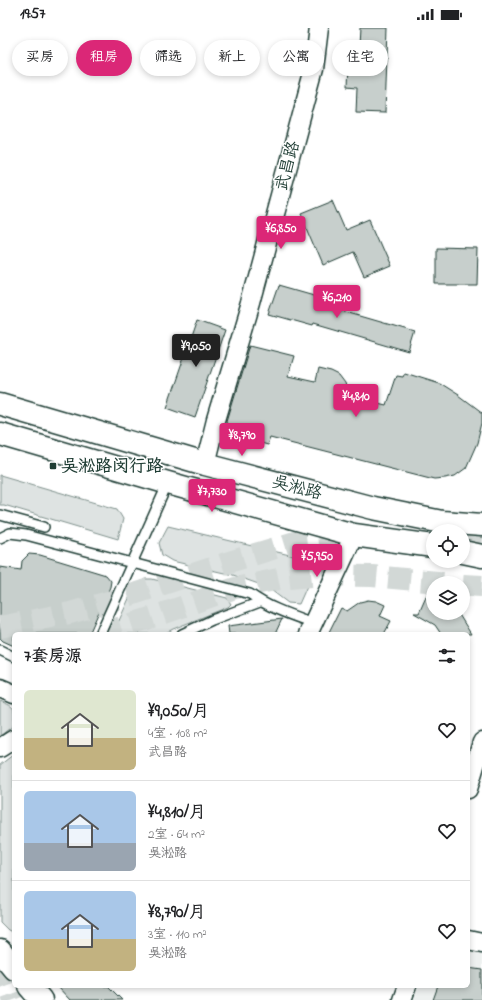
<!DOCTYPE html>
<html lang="zh">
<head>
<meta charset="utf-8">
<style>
	:root { --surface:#fff; --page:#f2f2f2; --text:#202124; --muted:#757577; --line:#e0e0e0; --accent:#db2777 }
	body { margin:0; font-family:"Indie Flower","LXGW WenKai TC",sans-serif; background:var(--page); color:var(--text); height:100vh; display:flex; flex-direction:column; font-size:15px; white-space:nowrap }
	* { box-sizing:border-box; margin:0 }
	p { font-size:13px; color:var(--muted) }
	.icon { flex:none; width:22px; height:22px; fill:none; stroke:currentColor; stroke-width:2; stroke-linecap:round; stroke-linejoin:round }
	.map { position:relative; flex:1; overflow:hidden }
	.drawer { position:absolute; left:12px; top:604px; width:458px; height:356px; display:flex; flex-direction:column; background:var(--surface); border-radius:6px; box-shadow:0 2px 6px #0003 }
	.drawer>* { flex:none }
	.guide { position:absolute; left:12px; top:12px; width:458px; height:36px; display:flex; gap:8px }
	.tools { position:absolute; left:426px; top:496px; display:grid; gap:8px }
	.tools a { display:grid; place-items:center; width:44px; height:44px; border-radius:50%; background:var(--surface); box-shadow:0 2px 6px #0003; font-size:20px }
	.price { position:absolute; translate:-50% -34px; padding:0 9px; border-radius:4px; background:var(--accent); color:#fff; font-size:13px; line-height:26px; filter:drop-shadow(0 1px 2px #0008) }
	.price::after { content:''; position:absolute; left:50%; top:24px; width:12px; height:9px; margin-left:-6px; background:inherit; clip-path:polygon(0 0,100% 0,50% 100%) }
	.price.on { background:#222; color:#fff }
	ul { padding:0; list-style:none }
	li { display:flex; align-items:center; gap:12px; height:100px; padding:0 12px }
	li+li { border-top:1px solid var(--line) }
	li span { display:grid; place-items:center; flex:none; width:112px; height:80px; border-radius:6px; color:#555 }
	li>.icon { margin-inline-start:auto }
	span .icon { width:48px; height:48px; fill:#fffc; stroke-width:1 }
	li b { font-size:17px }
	h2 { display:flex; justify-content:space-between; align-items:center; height:48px; padding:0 12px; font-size:17px }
	.chip { padding:0 14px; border-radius:18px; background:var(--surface); box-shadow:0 2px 6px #0003; font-size:14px; line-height:36px }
	.chip.on { background:var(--accent); color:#fff }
	.status { display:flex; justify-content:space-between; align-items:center; height:28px; padding:0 20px; background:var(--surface); direction:ltr }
	.status svg { height:11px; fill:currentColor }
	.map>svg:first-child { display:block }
	.built { fill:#eef1f0 }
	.green { fill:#dee3e2; stroke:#7e908b }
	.building { fill:#c7cfcc; stroke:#1f3d34 }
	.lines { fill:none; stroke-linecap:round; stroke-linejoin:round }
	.primary-tunnel { stroke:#d2d8d6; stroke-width:22; stroke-dasharray:22 11; stroke-linecap:butt }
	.service-casing { stroke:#1f3d34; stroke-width:12 }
	.minor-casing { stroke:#1f3d34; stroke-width:21 }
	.secondary-casing { stroke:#1f3d34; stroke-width:25 }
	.service { stroke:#fff; stroke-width:9 }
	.minor { stroke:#fff; stroke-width:18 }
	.secondary { stroke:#fff; stroke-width:22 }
	.poi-dot { fill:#1f3d34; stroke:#fff; stroke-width:1.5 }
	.labels { text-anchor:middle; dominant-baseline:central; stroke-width:3; stroke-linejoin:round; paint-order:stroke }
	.street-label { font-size:17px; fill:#1f3d34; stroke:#fff }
	.poi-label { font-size:17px; font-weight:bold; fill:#1f3d34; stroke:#fff; text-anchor:start }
</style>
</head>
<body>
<div class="status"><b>19:57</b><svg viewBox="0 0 49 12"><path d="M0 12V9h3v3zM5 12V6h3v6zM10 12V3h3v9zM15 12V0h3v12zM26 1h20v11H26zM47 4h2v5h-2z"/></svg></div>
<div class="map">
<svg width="482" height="972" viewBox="0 0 482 972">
	<rect width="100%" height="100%" fill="#fff"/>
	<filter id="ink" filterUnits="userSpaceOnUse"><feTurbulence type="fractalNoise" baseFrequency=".025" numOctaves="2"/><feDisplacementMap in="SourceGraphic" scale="8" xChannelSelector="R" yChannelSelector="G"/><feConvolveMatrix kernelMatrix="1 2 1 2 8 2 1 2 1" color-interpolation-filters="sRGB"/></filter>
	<g filter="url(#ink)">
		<path class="built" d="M468 923 482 925V972H414L419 958H468Z"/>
		<g class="green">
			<path d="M0 447 117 481 123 491 118 511 4 477H0Z"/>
			<path d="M168 498 294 528 308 541 307 558 299 576 288 575 267 559 233 547 172 533 162 527 159 515Z"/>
			<path d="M145 551H152L227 570 231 576 228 579 173 601 164 606H113L135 557Z"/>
			<path d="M0 673C17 680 14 679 14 697L0 708Z"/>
			<path d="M14 726V905L8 902 0 894V737Z"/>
		</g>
		<g class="building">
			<path d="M360 0H388L385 85 356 84 357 60 347 59 349 18H359Z"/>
			<path d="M333 172 346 202 370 192 390 238 364 249 353 224 323 237 301 185Z"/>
			<path d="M436 220 478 221 477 256H436Z"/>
			<path d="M279 257 321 269 319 276 415 304 409 324 313 296 312 298 269 286Z"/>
			<path d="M197 292 225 302 195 389 167 379Z"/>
			<path d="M250 317 294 328 288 348 315 354 318 341 331 344 339 348 345 356 349 368 386 377 396 347 402 348 404 344 439 355 458 367 482 385V395L477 415 466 440 455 448 445 450 434 451 270 409 267 417 238 409 232 403 227 393Z"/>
			<path d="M29 526 40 527 106 547 111 553 110 559 89 606H14V618L3 613 0 610V539L21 542 22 533Z"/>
			<path d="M433 553V585H458L471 606H441L435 597 414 585H419Z"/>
			<path d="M368 572 376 573 385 577 380 588 391 593 384 606H328L341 580 347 583 360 574Z"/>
			<path d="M282 591 275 606H229L228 598Z"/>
			<path d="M468 940 482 942V972H433L438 958H468Z"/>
			<path d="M57 958H108L122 972H70Z"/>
		</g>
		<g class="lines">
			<g class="primary-tunnel">
				<path d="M463 510 482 512"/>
				<path d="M463 557 482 558"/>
				<path d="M0 599 70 585 122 570 226 535 295 514 356 508"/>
				<path d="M100 606 162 586 235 560 279 551 322 547 372 548 449 555"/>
				<path d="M0 935 14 972"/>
			</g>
			<defs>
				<g id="service">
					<path d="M0 487 44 499"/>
					<path d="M0 510 10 505 26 507 250 566C269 580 291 587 313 595"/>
					<path d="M100 606 168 455"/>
					<path d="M182 606 212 592 260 574"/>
					<path d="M0 622 14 629"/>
				</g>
				<g id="minor">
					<path d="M205 436 216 392 251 275 314 41 319 0"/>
					<path d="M308 606 354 507"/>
					<path d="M0 660 14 666"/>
					<path d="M0 720 14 711"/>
					<path d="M468 761 482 714"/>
					<path d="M468 912 482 915"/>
					<path d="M402 972 407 958"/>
				</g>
				<g id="secondary">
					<path d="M0 376 205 436 373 480 442 494 482 497"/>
					<path d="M0 406 168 455 354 507 433 518"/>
					<path d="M463 524 482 528"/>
					<path d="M0 923 14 940"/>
					<path d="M29 958 41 972"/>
				</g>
			</defs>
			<use href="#service" class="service-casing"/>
			<use href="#minor" class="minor-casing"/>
			<use href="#secondary" class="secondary-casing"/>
			<use href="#service" class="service"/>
			<use href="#minor" class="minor"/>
			<use href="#secondary" class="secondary"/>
		</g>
	</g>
	<rect class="poi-dot" x="49" y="434" width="8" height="8" rx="2"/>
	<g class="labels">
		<g class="street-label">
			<text transform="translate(288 138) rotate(-75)">武昌路</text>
			<text transform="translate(297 460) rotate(15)">吴淞路</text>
		</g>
		<g class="poi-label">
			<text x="61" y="438">吴淞路闵行路</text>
		</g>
	</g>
</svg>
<div class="tools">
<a><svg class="icon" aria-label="locate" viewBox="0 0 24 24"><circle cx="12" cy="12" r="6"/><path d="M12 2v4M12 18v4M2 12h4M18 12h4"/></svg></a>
<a><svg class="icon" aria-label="layers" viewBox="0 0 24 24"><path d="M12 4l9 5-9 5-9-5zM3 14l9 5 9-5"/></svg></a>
</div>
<b class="price" style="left:281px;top:222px">¥6,850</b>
<b class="price" style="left:337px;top:291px">¥6,210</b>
<b class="price on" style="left:196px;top:340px">¥9,050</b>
<b class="price" style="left:356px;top:390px">¥4,810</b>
<b class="price" style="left:242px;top:429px">¥8,790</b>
<b class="price" style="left:212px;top:485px">¥7,730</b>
<b class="price" style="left:317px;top:550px">¥5,950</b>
<div class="guide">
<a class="chip">买房</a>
<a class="chip on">租房</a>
<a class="chip">筛选</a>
<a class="chip">新上</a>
<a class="chip">公寓</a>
<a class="chip">住宅</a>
</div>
<section class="drawer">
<h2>7套房源<svg class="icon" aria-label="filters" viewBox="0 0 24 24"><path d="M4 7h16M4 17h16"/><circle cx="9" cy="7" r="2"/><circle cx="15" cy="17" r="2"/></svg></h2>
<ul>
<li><span style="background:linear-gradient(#dfe7d0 60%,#c2b280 0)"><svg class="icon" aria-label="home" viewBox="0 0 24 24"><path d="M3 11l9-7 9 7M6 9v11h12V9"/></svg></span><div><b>¥9,050/月</b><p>4室 · 108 m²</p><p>武昌路</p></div><svg class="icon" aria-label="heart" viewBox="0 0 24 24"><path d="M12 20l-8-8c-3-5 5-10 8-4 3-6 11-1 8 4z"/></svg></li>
<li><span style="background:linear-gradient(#a9c7e8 65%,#9aa5b1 0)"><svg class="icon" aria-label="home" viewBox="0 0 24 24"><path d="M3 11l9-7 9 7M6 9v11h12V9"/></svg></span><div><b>¥4,810/月</b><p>2室 · 64 m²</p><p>吴淞路</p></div><svg class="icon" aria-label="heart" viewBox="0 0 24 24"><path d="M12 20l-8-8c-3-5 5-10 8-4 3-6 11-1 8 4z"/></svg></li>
<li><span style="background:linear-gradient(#a9c7e8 60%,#c2b280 0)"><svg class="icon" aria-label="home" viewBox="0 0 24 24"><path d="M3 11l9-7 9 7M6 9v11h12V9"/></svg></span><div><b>¥8,790/月</b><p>3室 · 110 m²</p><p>吴淞路</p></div><svg class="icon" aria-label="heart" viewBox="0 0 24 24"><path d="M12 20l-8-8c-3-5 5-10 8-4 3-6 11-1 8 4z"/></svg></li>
</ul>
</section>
</div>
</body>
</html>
